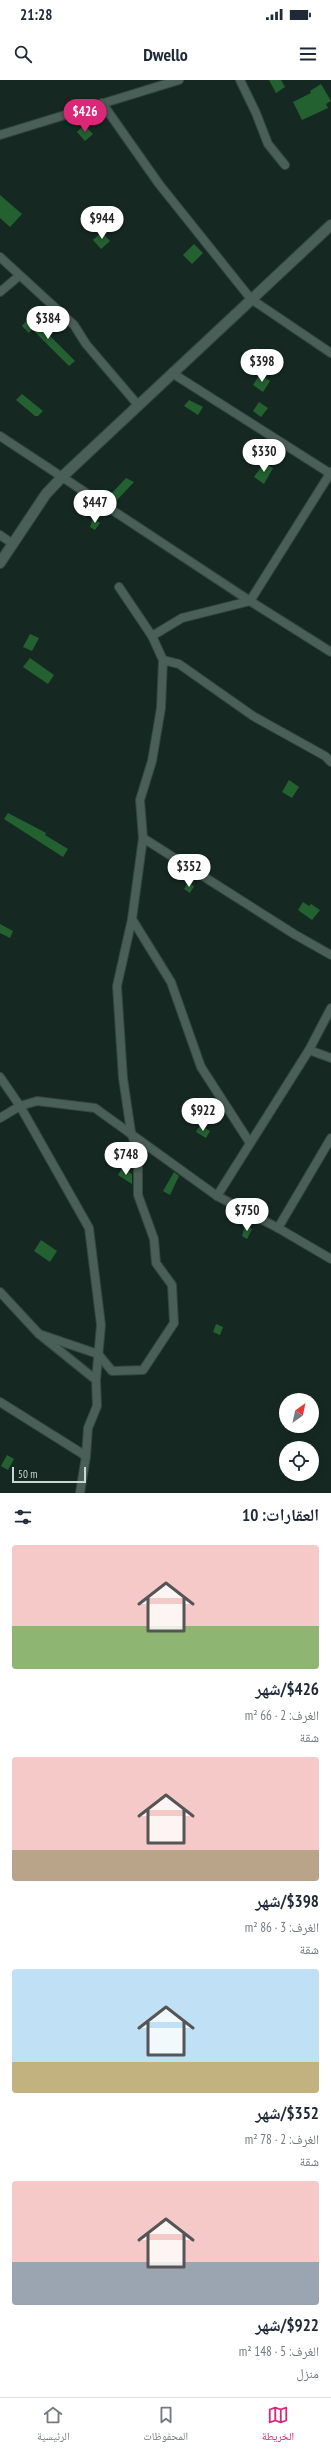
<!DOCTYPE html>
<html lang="ar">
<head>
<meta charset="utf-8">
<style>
	:root { --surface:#fff; --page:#f6f6f7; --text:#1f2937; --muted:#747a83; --line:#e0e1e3; --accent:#db2777 }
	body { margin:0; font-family:"PT Sans Narrow","Noto Naskh Arabic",sans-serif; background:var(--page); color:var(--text); direction:rtl; height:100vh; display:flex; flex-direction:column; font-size:15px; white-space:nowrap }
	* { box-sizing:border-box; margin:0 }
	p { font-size:13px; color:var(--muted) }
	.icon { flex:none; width:22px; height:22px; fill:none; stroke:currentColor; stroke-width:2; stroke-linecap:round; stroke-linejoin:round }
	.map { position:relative; height:1413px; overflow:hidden; direction:ltr }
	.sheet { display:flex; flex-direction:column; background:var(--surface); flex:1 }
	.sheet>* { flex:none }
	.needle { width:26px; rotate:33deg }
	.fabs { position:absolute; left:279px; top:1313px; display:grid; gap:8px }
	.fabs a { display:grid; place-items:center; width:40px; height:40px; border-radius:50%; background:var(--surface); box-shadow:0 2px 10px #0003; font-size:20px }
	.scale { position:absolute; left:12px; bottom:10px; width:74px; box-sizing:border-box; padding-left:4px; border:2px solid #cad6d2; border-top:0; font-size:11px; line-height:14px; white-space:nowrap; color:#cad6d2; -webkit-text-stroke:3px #152922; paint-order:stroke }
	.price { position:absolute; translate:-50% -34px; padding:0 9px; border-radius:14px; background:#fff; color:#222; font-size:13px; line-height:26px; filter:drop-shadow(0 1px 2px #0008) }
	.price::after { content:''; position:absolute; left:50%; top:24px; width:12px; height:9px; margin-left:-6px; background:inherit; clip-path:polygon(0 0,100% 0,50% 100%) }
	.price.selected { background:var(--accent); color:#fff }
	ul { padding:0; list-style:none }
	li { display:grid; align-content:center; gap:8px; height:212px; padding:0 12px }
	li span { display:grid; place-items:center; height:124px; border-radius:4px; color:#555 }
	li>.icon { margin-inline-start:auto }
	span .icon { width:72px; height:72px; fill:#fffc; stroke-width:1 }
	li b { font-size:17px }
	h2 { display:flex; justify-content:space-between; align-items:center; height:48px; padding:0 12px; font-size:17px }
	.status { display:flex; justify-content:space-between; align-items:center; height:28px; padding:0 20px; background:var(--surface); direction:ltr }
	.status svg { height:11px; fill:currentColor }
	header { display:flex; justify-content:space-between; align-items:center; height:52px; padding:0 12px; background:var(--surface); font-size:18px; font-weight:700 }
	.tab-bar { display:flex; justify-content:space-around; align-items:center; height:56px; border-top:1px solid var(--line); background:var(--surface); font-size:11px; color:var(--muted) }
	.tab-bar a { display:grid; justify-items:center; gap:2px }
	.tab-bar .selected { color:var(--accent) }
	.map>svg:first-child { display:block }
	.building { fill:#246131 }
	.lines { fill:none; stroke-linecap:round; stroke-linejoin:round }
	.street-casing { stroke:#35453f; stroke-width:10 }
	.secondary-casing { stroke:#35453f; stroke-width:12 }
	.street { stroke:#495f57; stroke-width:8 }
	.secondary { stroke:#495f57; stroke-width:10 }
</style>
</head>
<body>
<div class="status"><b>21:28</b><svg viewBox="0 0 49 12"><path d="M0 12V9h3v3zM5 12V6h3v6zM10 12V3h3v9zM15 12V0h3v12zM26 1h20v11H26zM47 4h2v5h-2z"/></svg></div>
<header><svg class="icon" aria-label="menu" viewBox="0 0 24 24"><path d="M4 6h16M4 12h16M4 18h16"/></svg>Dwello<svg class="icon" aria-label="search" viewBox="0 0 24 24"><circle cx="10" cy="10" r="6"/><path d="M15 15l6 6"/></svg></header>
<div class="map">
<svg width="331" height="1413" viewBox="0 0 331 1413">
	<rect width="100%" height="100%" fill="#152922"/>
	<g class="building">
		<path d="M269 0H281L285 7 276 13Z"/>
		<path d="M321 4 331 21 326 24 328 28 302 40 293 22 311 13 310 11Z"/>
		<path d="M84 45 93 54 85 61 77 52Z"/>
		<path d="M0 115 22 134 10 147 0 138Z"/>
		<path d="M102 152 110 161 101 169 93 160Z"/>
		<path d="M194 164 203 173 192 184 183 175Z"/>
		<path d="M30 236 75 281 69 286 32 249 29 253 22 246Z"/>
		<path d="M257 268 269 276 262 286 251 278Z"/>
		<path d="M260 294 270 301 263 312 253 305Z"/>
		<path d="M22 314 43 331 38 336H35L16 320Z"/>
		<path d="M189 320 203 327 198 335 184 326Z"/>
		<path d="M259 322 268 328 261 337 253 331Z"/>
		<path d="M264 383 273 388 264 404 254 397Z"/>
		<path d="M126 398 134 402 117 420 111 414Z"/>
		<path d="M93 438 100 443 95 450 90 447Z"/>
		<path d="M30 554 39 558 32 571 23 567Z"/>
		<path d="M30 578 54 595 48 604 23 587Z"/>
		<path d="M289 700 299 707 292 718 282 712Z"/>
		<path d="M8 733 46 753 45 755 68 769 63 777 4 739Z"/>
		<path d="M188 802 194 806 190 813 184 809Z"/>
		<path d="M303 822 309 826 311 824 320 830 312 840 298 830Z"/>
		<path d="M0 844 13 851 10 858 0 853Z"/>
		<path d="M200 1045 210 1051 206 1058 196 1052Z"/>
		<path d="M122 1088 132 1094V1104L118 1095Z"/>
		<path d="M174 1092 179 1096 170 1115 163 1111Z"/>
		<path d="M245 1146 252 1149 247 1159 242 1156Z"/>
		<path d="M41 1160 57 1171 50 1182 34 1171Z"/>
		<path d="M216 1244 223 1247 220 1255 213 1252Z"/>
		<path d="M7 1375 14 1379 8 1390 1 1386Z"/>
	</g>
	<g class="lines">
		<defs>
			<g id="street">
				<path d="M240 0 256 33 268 64 285 85"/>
				<path d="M102 23 159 104 251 219 331 273"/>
				<path d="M0 55 179 0"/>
				<path d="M0 177 74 245 86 264 138 325"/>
				<path d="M0 212 19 196"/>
				<path d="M172 293 331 394"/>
				<path d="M0 356 250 521 331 572"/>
				<path d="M0 455 13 464"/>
				<path d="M119 507 152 556 163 580 161 628 152 681 140 720 143 758 132 839 171 902 201 987 250 1063"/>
				<path d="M152 556 182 538 250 521 331 392"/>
				<path d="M163 580 179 584 253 636 325 676 331 682"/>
				<path d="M143 758 294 854 331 875"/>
				<path d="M309 970 331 978"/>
				<path d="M0 997 20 1026 89 1148 101 1245 96 1300 97 1326 88 1348 86 1376 80 1413"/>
				<path d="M0 1038 20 1026 37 1021 95 1028 217 1116 278 1148 331 1179"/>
				<path d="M217 1116 309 970 331 928"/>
				<path d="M278 1148 331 1058"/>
				<path d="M0 1212 39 1254 96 1300"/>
				<path d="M39 1254 98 1274 112 1291 143 1290 174 1243 172 1205 156 1183 154 1159 138 1115V1073L131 1052 123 998 117 906 132 839"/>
				<path d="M0 1322 86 1376"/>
			</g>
			<path id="secondary" d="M0 483 46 414 63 396 331 145"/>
		</defs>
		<use href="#street" class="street-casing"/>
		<use href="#secondary" class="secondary-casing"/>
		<use href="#street" class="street"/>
		<use href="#secondary" class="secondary"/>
	</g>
</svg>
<div class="fabs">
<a><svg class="needle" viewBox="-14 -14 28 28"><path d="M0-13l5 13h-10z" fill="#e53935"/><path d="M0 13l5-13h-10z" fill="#747a83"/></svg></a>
<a><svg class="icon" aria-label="locate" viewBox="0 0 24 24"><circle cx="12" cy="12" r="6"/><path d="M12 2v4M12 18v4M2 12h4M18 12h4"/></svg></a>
</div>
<div class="scale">50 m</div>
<b class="price selected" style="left:85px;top:53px">$426</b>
<b class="price" style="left:102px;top:160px">$944</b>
<b class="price" style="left:48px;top:260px">$384</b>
<b class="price" style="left:262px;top:303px">$398</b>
<b class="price" style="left:264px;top:393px">$330</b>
<b class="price" style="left:95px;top:444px">$447</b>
<b class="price" style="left:189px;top:808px">$352</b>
<b class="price" style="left:203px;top:1052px">$922</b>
<b class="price" style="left:126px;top:1096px">$748</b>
<b class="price" style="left:247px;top:1152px">$750</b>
</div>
<section class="sheet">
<h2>العقارات: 10<svg class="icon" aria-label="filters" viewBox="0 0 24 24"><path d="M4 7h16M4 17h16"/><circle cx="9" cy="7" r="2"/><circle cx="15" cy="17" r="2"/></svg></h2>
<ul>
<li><span style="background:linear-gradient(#f6c9c9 65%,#8fb573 0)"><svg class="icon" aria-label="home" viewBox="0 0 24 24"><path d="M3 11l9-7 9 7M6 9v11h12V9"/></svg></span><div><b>$426/شهر</b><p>الغرف: 2 · 66 m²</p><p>شقة</p></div></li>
<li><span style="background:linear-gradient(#f6c9c9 75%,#b9a48a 0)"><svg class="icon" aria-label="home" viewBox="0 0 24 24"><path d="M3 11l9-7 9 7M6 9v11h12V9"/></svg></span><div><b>$398/شهر</b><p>الغرف: 3 · 86 m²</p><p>شقة</p></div></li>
<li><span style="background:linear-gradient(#bfe0f5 75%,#c2b280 0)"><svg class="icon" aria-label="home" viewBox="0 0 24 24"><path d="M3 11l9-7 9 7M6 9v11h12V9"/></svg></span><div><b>$352/شهر</b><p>الغرف: 2 · 78 m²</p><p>شقة</p></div></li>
<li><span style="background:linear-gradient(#f6c9c9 65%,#9aa5b1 0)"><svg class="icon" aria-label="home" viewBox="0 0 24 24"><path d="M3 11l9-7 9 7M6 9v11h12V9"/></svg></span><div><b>$922/شهر</b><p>الغرف: 5 · 148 m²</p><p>منزل</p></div></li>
</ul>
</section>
<nav class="tab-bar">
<a class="selected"><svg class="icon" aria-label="map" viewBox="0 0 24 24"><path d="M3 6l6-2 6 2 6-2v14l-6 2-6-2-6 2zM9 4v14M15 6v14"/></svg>الخريطة</a>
<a><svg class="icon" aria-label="saved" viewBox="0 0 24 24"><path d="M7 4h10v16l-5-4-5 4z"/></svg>المحفوظات</a>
<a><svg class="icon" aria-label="home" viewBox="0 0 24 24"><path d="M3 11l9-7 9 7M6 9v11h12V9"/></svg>الرئيسية</a>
</nav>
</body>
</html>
